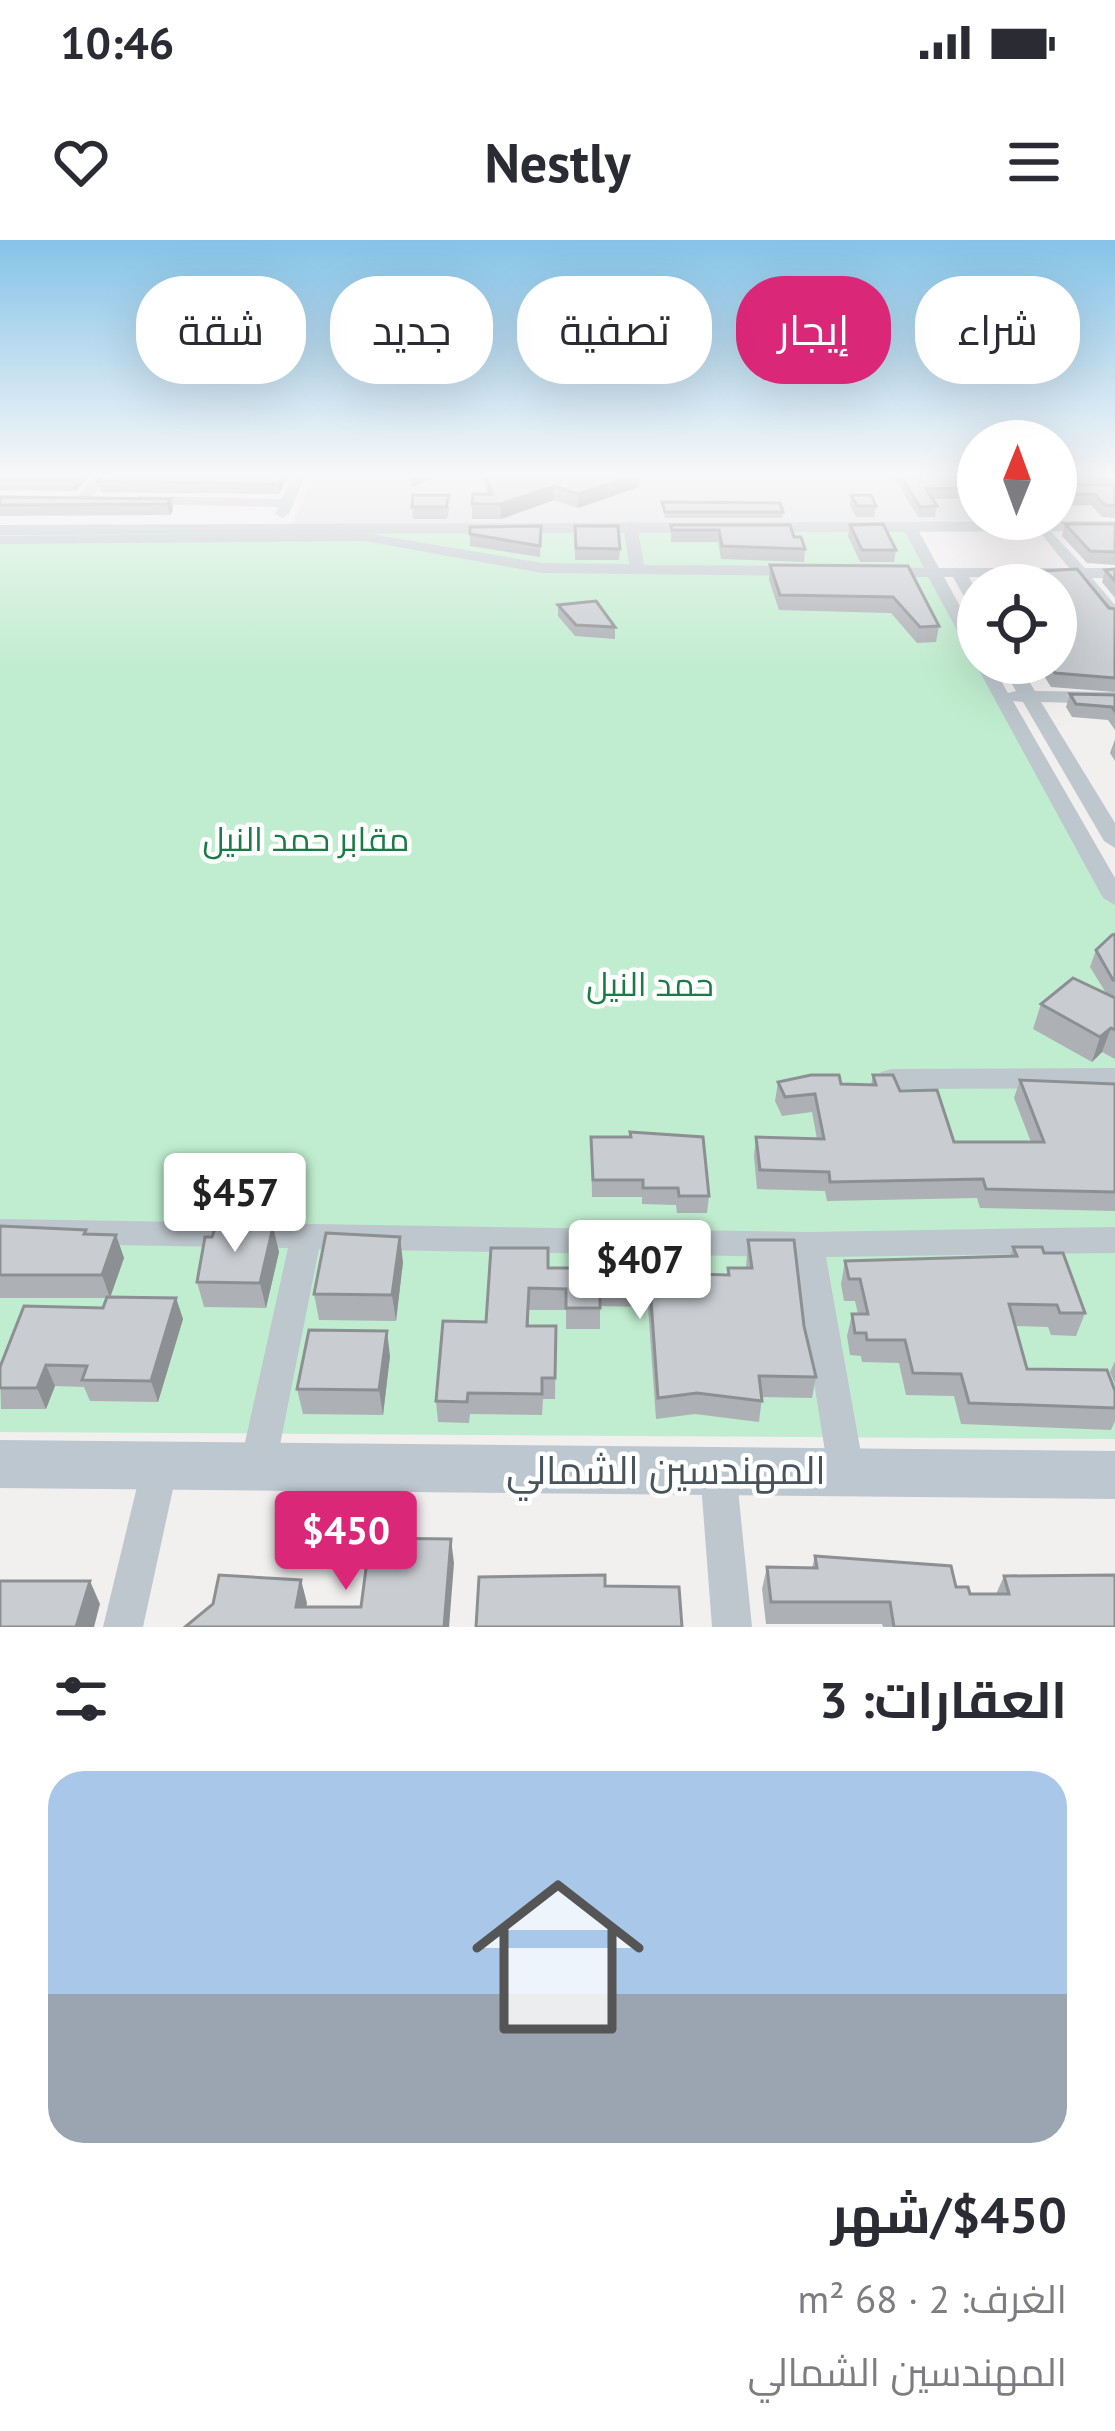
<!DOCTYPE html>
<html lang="ar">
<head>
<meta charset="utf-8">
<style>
	:root { --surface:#fff; --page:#f7f7f7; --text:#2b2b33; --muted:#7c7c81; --line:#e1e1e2; --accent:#db2777 }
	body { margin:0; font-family:"PT Sans",Cairo,sans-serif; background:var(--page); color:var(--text); direction:rtl; height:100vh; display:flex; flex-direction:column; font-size:45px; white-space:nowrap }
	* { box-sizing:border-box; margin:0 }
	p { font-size:39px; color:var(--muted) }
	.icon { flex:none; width:66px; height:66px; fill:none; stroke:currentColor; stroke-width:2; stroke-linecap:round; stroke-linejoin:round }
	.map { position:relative; height:1387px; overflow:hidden; direction:ltr }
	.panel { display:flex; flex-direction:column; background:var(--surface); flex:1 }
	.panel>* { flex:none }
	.hud { position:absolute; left:36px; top:36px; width:1044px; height:108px; direction:rtl; display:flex; gap:24px }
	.needle { width:78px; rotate:1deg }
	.tools { position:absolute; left:957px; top:180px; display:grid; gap:24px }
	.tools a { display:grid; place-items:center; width:120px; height:120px; border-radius:50%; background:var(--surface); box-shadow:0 12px 48px #0002; font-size:60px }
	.price { position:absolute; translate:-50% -102px; padding:0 27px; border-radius:12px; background:#fff; color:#222; font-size:39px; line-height:78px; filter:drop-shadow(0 3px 6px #0008) }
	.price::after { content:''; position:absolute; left:50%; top:72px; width:36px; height:27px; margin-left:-18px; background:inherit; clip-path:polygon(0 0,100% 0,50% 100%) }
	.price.on { background:var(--accent); color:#fff }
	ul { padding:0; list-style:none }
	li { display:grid; align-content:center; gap:24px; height:636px; padding:0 48px }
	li+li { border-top:3px solid var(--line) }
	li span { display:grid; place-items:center; height:372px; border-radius:36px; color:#555 }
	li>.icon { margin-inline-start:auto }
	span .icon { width:216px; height:216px; fill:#fffc; stroke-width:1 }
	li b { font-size:51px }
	h2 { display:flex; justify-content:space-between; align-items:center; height:144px; padding:0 48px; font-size:51px }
	.tag { padding:0 42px; border-radius:48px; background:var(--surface); box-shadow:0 12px 48px #0002; font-size:42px; line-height:108px }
	.tag.on { background:var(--accent); color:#fff }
	.status { display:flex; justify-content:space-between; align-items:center; height:84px; padding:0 60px; background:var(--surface); direction:ltr }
	.status svg { height:33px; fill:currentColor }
	header { display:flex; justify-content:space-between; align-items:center; height:156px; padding:0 48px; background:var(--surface); font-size:54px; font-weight:700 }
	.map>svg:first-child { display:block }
	.education { fill:#e3e0e1 }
	.green { fill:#c0edcf }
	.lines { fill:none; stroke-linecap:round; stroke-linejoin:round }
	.minor { fill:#bec7ce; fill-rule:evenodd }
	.tertiary { fill:#bec7ce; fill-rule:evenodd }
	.secondary { fill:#bcc7d0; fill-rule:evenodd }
	.wall { fill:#adb0b5 }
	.shaded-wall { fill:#8d9093 }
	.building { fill:#c9cdd2; stroke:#8d9093; stroke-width:3 }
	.labels { text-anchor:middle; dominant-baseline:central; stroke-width:9; stroke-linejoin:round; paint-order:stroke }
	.park-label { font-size:33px; fill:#1b7b46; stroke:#fff }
	.near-street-label { font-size:39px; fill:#48545c; stroke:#fff }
</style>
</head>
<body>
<div class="status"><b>10:46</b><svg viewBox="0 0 49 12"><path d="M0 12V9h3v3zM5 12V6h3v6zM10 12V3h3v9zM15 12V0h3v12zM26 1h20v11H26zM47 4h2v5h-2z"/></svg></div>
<header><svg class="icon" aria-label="menu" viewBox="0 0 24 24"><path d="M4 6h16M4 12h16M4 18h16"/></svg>Nestly<svg class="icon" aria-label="heart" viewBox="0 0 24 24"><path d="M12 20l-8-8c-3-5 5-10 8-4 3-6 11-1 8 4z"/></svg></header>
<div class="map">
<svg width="1115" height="1387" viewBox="0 0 1115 1387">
	<rect width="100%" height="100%" fill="#f2efef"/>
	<path class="education" d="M316 233H955L978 264V279L990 280 291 287Z"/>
	<path class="green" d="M909 290 978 423 1115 640V1199L0 1192V293Z"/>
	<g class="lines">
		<g class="minor">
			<path d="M96 233H109L88 262H78L76 259Z"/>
			<path d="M293 233H306L289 274 282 278 275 274 278 267 139 264 132 260 139 256 282 259Z"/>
			<path d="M964 233H977L978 247Z"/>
			<path d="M630 281 637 285 644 325 801 326 809 331 801 336 542 333 365 301 0 304V296L365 293 542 323 629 324 623 285Z"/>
			<path d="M909 282 916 286 939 328H1069L1035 286 1042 282 1085 328H1115V338H1092L1115 365V380L1109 378 1076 337H969L978 354V373L972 371 953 337H944L978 399V423H991L1008 453 1016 451 1000 423H1018L1035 451 1115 452V464L1041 462 1115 583V608L1104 601 1023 462 1013 461 1115 638V665L1103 658 928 337H883L875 332 883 327 924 328 902 286Z"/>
			<path d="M1115 828V848L891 849 881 846 877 839 881 832 891 829Z"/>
			<path d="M0 979 808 992 1115 987V1013L826 1017 864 1230 859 1242 846 1247 833 1242 828 1230 794 1017 319 1009 276 1225 271 1237 258 1242 245 1237 240 1225 288 1008 0 1003Z"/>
			<path d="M160 1209 173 1214 178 1226 143 1387H103L142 1226 147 1214Z"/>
			<path d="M718 1213 731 1218 736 1230 752 1387H712L700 1230 705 1218Z"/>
		</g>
		<path class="tertiary" d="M1115 281V291L0 295V285Z"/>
		<path class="secondary" d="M0 1200 1115 1211V1259L0 1248Z"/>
	</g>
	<g class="wall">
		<path d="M0 233H92L76 251 0 250Z"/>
		<path d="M290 233 279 254 101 252 98 241Z"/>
		<path d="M481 233H640L639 247 578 268 554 260 501 279H472V264L488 254Z"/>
		<path d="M891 233H953L968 248 966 258 932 259 937 266 935 277H918Z"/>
		<path d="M1056 233H1115V244L1056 240Z"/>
		<path d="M1056 244 1115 245V278L1102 277 1091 265 1064 266 1062 277H1056Z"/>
		<path d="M851 255 876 266 874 277H856L850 266Z"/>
		<path d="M0 257 171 259 173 270 170 275 0 276Z"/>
		<path d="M662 262 783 272 782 278H665Z"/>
		<path d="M450 266 447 279H413L412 267Z"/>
		<path d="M1065 284H1115V325L1087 323 1062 296Z"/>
		<path d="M671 285 794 297 805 309 804 322 721 319 718 302H671Z"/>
		<path d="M850 285 896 310 894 322H860L848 296Z"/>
		<path d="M541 286 540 317 470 306V294Z"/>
		<path d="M575 286 620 309 619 320H575Z"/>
		<path d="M770 325 908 326 939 386 936 402 917 403 891 373 779 370 769 340Z"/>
		<path d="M1077 329 1109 368 1115 369V452L1051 447 1036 423H1056V345H988L991 334Z"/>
		<path d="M1115 329V358L1102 342 1105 330Z"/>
		<path d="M558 365 615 387V399L575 396 558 376Z"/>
		<path d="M1070 454 1115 455V490L1108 480 1072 477 1066 467Z"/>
		<path d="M1115 499V521L1110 513Z"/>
		<path d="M1115 694V756H1112L1115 758V819L1102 812 1092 822 1033 789 1041 764 1106 753 1090 727 1096 710Z"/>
		<path d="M873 835 900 851 954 902H1031L1014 858 1020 840 1115 844V971L980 968 977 958 827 961 825 951 757 949 754 916 756 897 817 899 812 872 782 876 775 861 778 842 871 845Z"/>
		<path d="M591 897 709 956 707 973H677L676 965 642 964V957H592Z"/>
		<path d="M0 986 87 994 116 995 124 1018 110 1057 176 1058 183 1079 158 1162 90 1161 84 1147 55 1146 46 1169H1L0 1127 103 1068 107 1058H0Z"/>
		<path d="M273 987 279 1012 266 1068 204 1067 197 1042Z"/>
		<path d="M657 998 694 1034 728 1035V1028H746L748 1000 804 1086 816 1137 812 1158 762 1157 759 1182 695 1174 656 1179 648 1067 600 1066V1089H566V1070H529V1086H556L555 1159H543L542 1175 470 1174 469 1183 438 1182 436 1161 486 1082 548 1028H583L617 1018 656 1017Z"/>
		<path d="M1013 1007 1044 1013 1085 1073 1076 1096 1051 1095 1048 1087 1015 1086 1027 1129 1115 1168V1181L1111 1190 961 1184 954 1156 906 1155 899 1123 862 1122 861 1116 850 1115 847 1096 852 1074H858L855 1061H844L841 1044 845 1021 1010 1017Z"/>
		<path d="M403 1022 396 1081 319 1080 314 1054Z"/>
		<path d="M390 1116 383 1175 303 1174 297 1149Z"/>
		<path d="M1115 1121V1144L1110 1132Z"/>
		<path d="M815 1316 956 1347 970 1354H996L1004 1336 1115 1387H883L882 1384H766L762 1349 767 1327 812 1328Z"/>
	</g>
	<g class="shaded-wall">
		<path d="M80 233H92L76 251 73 241Z"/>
		<path d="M283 233H290L279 254 278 244Z"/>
		<path d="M444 233 412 247 411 234Z"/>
		<path d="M640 233 639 247 578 268V254Z"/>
		<path d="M554 246V260L501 279V264Z"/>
		<path d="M171 259 173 270 170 275 167 264Z"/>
		<path d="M1111 788 1102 812 1092 822 1100 797Z"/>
		<path d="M273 987 279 1012 266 1068 260 1043Z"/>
		<path d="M116 995 124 1018 110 1058 102 1035Z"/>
		<path d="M400 997 403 1022 396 1081 392 1055Z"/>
		<path d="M176 1058 183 1079 158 1162 151 1141Z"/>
		<path d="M387 1091 390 1116 383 1175 379 1150Z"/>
		<path d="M46 1125 55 1146 46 1169 37 1148Z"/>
		<path d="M451 1299 454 1323 449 1387H444Z"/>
		<path d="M301 1340 307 1363 303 1387 296 1367Z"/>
		<path d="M90 1341 100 1364 94 1387H76Z"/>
	</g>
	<g class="building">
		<path d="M0 233H80L73 241 0 240Z"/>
		<path d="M104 233H283L278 244 98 241Z"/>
		<path d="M485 233H640L578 254 554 246 501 264H472L473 254H492Z"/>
		<path d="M899 233H953L968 248 926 249 937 266 920 267Z"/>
		<path d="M1056 244 1115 245V266L1105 265 1094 254H1056Z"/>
		<path d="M413 255H449L446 267H412Z"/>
		<path d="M851 255H871L876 266H857Z"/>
		<path d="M0 257 171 259 167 264 0 265Z"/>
		<path d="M662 262 780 263 783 272H665Z"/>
		<path d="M883 284 896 310H862L850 285Z"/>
		<path d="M1065 284H1115V312L1090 311Z"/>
		<path d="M671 285H790L794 297H801L805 309 722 306 719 290H672Z"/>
		<path d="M541 286 540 306 470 294V287Z"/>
		<path d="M575 286H618L620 309 576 308Z"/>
		<path d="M770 325 908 326 939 386 920 387 893 357 780 355Z"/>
		<path d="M1077 329 1109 368 1115 369V438L1055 433 1048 423H1056V345H998L991 334Z"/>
		<path d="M1115 329V341L1105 330Z"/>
		<path d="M596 361 615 387 576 385 558 365Z"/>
		<path d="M1070 454 1115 455V471L1112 467 1076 464Z"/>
		<path d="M1115 694V740H1113L1096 710 1112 695Z"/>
		<path d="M1073 738 1115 758V790L1111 788 1100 797 1041 764Z"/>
		<path d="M811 835H839L841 844 876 845 873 835H893L900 851 937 850 954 902H1044L1020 840 1115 844V952L986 949 983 939 830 942 829 932 760 930 756 897 824 899 815 854 785 857 778 842Z"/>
		<path d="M630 892 703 897 709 956H679L678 948H643V940H593L591 897H631Z"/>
		<path d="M0 986 86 990 84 994 116 995 102 1035H0Z"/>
		<path d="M216 986 273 987 260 1043 197 1042 205 997H212Z"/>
		<path d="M326 993 400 997 392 1055 314 1054Z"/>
		<path d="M657 998 691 999 694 1034 729 1035 728 1028H752L748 1000H794L804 1086 816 1137 759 1136 762 1161 697 1153 658 1158 650 1046 600 1045V1068H566V1049L529 1048 527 1086H556L555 1138H542V1154L468 1153 467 1162 436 1161 443 1081 486 1082 491 1008H548V1028H583L586 1019 598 1018V1007H617V1018L659 1017Z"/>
		<path d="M1013 1007H1042L1044 1013H1063L1085 1073H1060L1057 1065 1009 1064 1027 1129 1107 1130 1115 1151V1168L969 1163 961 1134 913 1133 905 1100H867L866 1093H855L852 1074H868L860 1039H849L845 1021 1017 1016Z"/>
		<path d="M107 1057 176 1058 151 1141 82 1140 87 1126 46 1125 37 1148H0V1127L24 1066 103 1068Z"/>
		<path d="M309 1090 387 1091 379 1150 297 1149Z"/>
		<path d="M370 1298 451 1299 444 1387H185L213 1364 219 1335 301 1340 296 1367H361Z"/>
		<path d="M815 1316 951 1326 956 1347H968L970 1354H1009L1004 1336 1115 1335V1387H894L890 1362H771L767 1327 817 1328Z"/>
		<path d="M605 1335V1346L679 1347 682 1387H476L479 1337Z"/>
		<path d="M0 1341H90L76 1387H0Z"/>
	</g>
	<linearGradient id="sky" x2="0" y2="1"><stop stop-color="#84c3e8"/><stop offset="0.55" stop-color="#f9f8f8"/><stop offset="1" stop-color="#f9f8f8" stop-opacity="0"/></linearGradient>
	<rect width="1115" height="427" fill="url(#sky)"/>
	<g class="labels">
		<g class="park-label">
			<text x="306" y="598">مقابر حمد النيل</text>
			<text x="650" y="743">حمد النيل</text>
		</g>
		<g class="near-street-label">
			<text x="666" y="1229">المهندسين الشمالي</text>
		</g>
	</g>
</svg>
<div class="tools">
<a><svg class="needle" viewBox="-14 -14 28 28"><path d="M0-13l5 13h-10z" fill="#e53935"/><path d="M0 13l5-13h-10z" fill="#7c7c81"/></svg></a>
<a><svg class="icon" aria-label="locate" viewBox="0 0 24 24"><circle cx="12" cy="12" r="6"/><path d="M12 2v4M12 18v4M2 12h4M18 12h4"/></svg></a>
</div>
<b class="price" style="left:235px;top:1015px">$457</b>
<b class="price" style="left:640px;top:1082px">$407</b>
<b class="price on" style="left:346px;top:1353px">$450</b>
<div class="hud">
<a class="tag">شراء</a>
<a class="tag on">إيجار</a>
<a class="tag">تصفية</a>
<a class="tag">جديد</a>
<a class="tag">شقة</a>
</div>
</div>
<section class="panel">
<h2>العقارات: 3<svg class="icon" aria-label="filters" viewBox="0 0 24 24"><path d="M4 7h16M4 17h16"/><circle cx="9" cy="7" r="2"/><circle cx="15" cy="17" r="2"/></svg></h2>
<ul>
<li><span style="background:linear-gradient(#a9c7e8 60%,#9aa5b1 0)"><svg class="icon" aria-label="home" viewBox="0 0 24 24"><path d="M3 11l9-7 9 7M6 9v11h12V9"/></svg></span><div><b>$450/شهر</b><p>الغرف: 2 · 68 m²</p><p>المهندسين الشمالي</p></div></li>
</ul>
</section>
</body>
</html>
